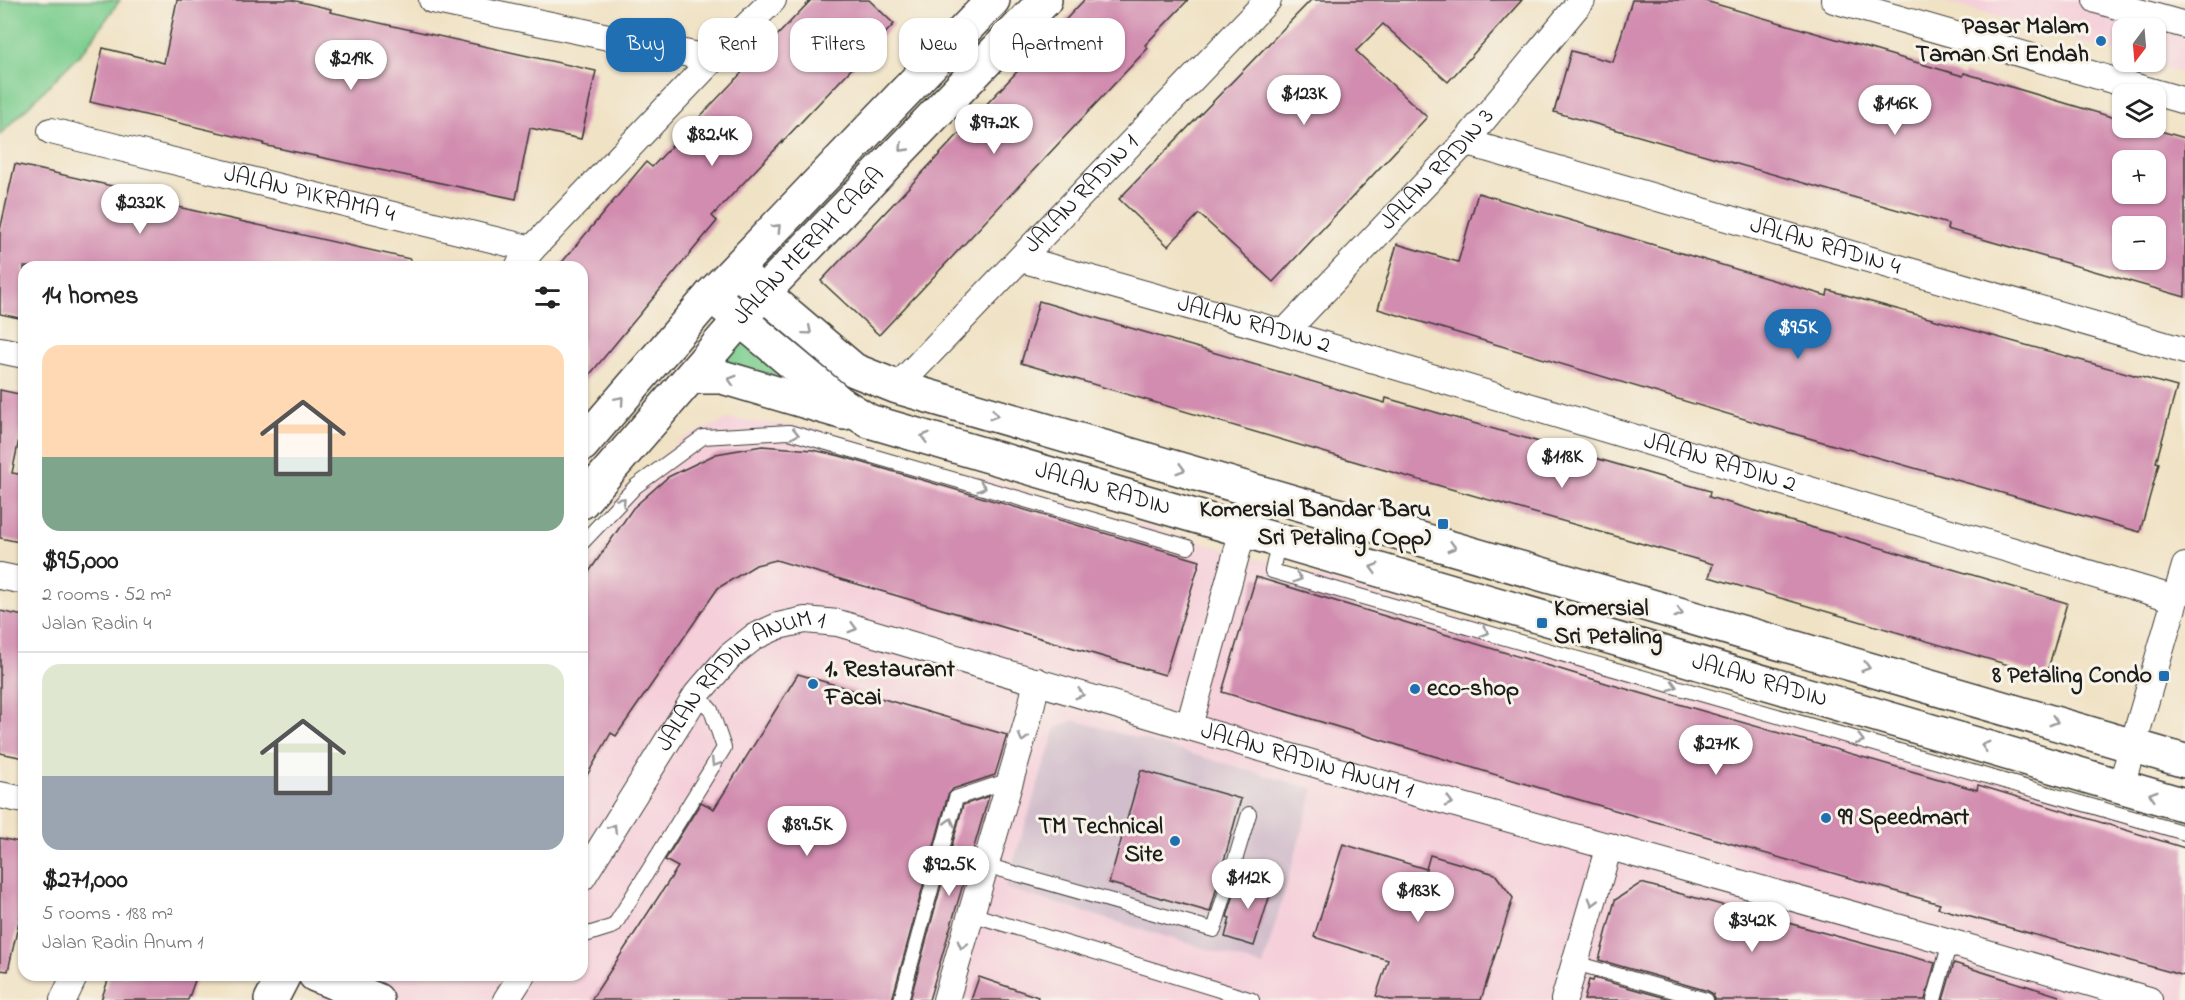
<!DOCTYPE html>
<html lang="en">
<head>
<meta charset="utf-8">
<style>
	:root { --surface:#fff; --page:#f6f6f6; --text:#222; --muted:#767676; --line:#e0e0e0; --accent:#1f6fb2 }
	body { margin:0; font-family:"Indie Flower",sans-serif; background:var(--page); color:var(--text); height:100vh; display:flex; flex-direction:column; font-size:22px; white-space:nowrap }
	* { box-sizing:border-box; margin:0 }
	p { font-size:20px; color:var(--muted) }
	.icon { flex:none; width:33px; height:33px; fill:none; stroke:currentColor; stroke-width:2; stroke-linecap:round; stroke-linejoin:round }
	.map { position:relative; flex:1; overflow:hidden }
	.panel { position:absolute; left:18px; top:261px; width:570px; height:720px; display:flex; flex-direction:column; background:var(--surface); border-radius:18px; box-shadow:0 2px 4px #0004 }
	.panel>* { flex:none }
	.banner { position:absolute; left:606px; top:18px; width:570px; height:54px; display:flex; gap:12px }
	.needle { width:39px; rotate:196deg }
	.fabs { position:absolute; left:2112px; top:18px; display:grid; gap:12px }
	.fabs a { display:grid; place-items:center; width:54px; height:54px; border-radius:12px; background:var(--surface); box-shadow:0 2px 4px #0004; font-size:30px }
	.price { position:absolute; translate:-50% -51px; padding:0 14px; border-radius:21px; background:#fff; color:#222; font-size:20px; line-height:39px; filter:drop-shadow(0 2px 3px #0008) }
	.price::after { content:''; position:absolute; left:50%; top:36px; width:18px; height:14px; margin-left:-9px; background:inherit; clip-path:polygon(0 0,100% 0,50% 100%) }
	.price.on { background:var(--accent); color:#fff }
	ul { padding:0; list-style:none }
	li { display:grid; align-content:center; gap:12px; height:318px; padding:0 24px }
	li+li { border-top:2px solid var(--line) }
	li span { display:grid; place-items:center; height:186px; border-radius:18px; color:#555 }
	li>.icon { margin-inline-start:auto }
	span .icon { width:108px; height:108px; fill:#fffc; stroke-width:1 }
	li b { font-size:26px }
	h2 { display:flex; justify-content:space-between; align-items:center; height:72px; padding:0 24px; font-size:26px }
	.pill { padding:0 21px; border-radius:18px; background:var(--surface); box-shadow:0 2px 4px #0004; font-size:21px; line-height:54px }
	.pill.on { background:var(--accent); color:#fff }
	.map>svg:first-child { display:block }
	.built { fill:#f5cfda }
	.industrial { fill:#d1bdcb }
	.green { fill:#7ccd8e; stroke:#4c7455; stroke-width:1.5 }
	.building { fill:#d18caf; fill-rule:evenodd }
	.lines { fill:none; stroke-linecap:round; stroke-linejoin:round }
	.service-casing { stroke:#3c3a35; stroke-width:16 }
	.minor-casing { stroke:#3c3a35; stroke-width:28 }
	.tertiary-casing { stroke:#3c3a35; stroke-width:36 }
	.service { stroke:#fff; stroke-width:14 }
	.minor { stroke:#fff; stroke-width:26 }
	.tertiary { stroke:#fff; stroke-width:33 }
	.oneway { stroke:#999 }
	.poi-dot { fill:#1f6fb2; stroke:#f7f3e8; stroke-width:2 }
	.labels { text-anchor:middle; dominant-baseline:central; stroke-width:6; stroke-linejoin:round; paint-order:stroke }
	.poi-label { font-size:24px; font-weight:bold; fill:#1c1c1c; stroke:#f7f3e8; text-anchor:end }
	.street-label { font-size:24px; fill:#1c1c1c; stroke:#f7f3e8 }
</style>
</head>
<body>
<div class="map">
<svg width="2185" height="1000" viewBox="0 0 2185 1000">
	<rect width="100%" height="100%" fill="#f7f3e8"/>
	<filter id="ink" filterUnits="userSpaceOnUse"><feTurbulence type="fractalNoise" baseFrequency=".0167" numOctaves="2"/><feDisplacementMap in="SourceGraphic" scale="12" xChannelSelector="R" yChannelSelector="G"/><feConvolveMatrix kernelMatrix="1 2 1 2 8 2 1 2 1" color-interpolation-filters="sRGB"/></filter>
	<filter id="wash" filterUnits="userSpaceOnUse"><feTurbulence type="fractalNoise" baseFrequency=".008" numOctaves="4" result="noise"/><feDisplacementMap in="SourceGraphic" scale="24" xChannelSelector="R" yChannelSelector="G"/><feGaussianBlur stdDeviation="1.35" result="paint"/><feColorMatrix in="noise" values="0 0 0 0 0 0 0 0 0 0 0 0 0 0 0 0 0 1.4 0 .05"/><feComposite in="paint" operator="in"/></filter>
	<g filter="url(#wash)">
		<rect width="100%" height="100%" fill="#f0e2c5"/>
		<g class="built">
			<path d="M1939 0H2163L2185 7V73L2146 62H2156V28H2122V54Z"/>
			<path d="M728 419 817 428 2185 834V1000H318L329 975H582V549L626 487 685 437Z"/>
		</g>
		<path class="industrial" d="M1074 720 1314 789 1263 966 1005 888 1056 728Z"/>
		<g class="green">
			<path d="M0 0H120L85 49 0 135Z"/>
			<path d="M742 327 809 385 716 360Z"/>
		</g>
		<g id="blocks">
			<g class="building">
				<path d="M177 0H292L331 9 330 12 596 71 581 139 530 128 516 199 263 145 264 143 90 102 103 48 164 63Z"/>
				<path d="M811 0H869L894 24 712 216 717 221 582 384V267H558L646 162 652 167Z"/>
				<path d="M1084 0H1188L1145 45 1148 48 879 335 821 281Z"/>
				<path d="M1311 0H1522L1448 82 1383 24 1356 51 1427 117 1273 282 1199 214 1168 246 1119 199Z"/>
				<path d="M1632 0H1702L1963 76 1964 73 2122 120V128H2150L2185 138V297L1947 229 1948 224 1554 112 1571 51 1613 62ZM2122 160H2156V194H2122ZM2122 226H2156V260H2122Z"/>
				<path d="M15 164 165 198 164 204 410 259V267H24V319L0 314V230Z"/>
				<path d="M1478 193 1827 296 1828 290 2177 387 2156 462 2159 463 2140 532 1791 433 1378 309 1397 244 1458 262Z"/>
				<path d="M1039 301 1385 403 1386 398 1710 491 1709 497 2067 603 2046 676 1709 577 1713 564 1367 465 1021 363Z"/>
				<path d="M0 390 24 395V416L12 473 24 475V543L0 538Z"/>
				<path d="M762 446 813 450 840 456 1200 561 1165 675 776 560 756 565 718 588 616 736 611 733 582 784V582L633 508 668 477 716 454Z"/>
				<path d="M1256 577 1609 684 1977 790 1978 785 2185 848V976L1938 908 1940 904 1573 798 1222 692Z"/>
				<path d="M0 611 24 616V758L0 753Z"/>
				<path d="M798 674 1007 735 995 775 953 789 948 795 892 1000H591L678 867 665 860 701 802 714 809Z"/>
				<path d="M1141 770 1241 799 1210 912 1109 883Z"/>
				<path d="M989 796 929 1000H910L963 805Z"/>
				<path d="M0 838 24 843V899L8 971 0 970Z"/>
				<path d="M1343 844 1426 869 1430 855 1495 874 1513 898 1481 1000H1390L1376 996 1388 960 1314 937Z"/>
				<path d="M1240 875 1273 885 1254 946 1225 937 1230 918 1227 917Z"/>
				<path d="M1641 883 1935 963 1925 1000H1715L1713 994 1708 991 1599 960 1615 900Z"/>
				<path d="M1954 963 2059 996V1000H1943Z"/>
				<path d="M110 975H197L188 1000H101Z"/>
				<path d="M979 977 1038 997 1037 1000H971Z"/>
				<path d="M1594 978 1673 1000H1584L1589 980 1593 981Z"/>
			</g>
		</g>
	</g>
	<g filter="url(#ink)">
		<use href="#blocks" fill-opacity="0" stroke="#3c3a35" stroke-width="1.5"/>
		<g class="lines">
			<defs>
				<g id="service">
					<path d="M1279 540 1272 571 2185 833"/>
					<path d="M582 543 636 486 703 437 789 432 1188 547"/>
					<path d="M985 865 1214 930 1249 814"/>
					<path d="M971 914 1252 1000"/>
					<path d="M582 936 614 926 724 748 711 710 697 694"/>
					<path d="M1575 963 1706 1000"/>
					<path d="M901 1000 956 798 1010 780"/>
					<path d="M1934 1000 1950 942"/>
				</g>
				<g id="minor">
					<path d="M432 0 713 59"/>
					<path d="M1834 0 2185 101"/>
					<path d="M2096 0 2185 25"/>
					<path id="s1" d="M51 131 532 249"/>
					<path id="s2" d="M1465 142 2185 351"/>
					<path id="s3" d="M1021 259 1284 333 2175 599"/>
					<path d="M518 267 532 249 713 59 773 0"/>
					<path id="s4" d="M1284 333 1465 142 1582 0"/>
					<path d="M0 350 24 355"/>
					<path id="s5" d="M897 387 1268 0"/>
					<path d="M0 576 24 581"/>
					<path d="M1189 726 1254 490"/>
					<path d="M2121 786 2185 566"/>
					<path d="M0 795 24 800"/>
					<path id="s6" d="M582 878 697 694 730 656 754 637 778 626 805 620 838 623 1352 775 1922 934 2149 1000"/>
					<path d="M63 1000 75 975"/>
					<path d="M506 1000 522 975"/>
					<path d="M946 1000 1029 716 1037 681"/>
					<path d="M1564 1000 1609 846"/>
				</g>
				<g id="tertiary">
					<path d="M736 270 854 370 897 387 2185 761"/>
					<path id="s7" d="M711 295 840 403 869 421 2185 805"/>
					<path d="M691 377H722L844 413"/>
					<path d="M582 445 711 295 993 0"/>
					<path id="s8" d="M582 502 763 293 1045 0"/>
					<path d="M315 975 377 1000"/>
					<path d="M271 1000 284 975"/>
				</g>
			</defs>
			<use href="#service" class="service-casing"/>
			<use href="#minor" class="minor-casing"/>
			<use href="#tertiary" class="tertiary-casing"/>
			<use href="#service" class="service"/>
			<use href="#minor" class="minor"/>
			<use href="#tertiary" class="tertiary"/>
		</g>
		<defs><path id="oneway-chevron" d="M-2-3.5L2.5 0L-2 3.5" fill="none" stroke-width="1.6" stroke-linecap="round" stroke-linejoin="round" transform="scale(1.5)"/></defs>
		<g class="oneway">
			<use href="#oneway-chevron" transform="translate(903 148) rotate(134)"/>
			<use href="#oneway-chevron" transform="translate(777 228) rotate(-46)"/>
			<use href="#oneway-chevron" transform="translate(808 331) rotate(40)"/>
			<use href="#oneway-chevron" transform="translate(732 380) rotate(-163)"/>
			<use href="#oneway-chevron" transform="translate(620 400) rotate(-49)"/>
			<use href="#oneway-chevron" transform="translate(994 415) rotate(16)"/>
			<use href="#oneway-chevron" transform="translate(795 434) rotate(12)"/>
			<use href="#oneway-chevron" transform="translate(925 437) rotate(-164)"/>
			<use href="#oneway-chevron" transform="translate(1181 469) rotate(16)"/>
			<use href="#oneway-chevron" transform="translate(982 487) rotate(16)"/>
			<use href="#oneway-chevron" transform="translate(622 501) rotate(-47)"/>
			<use href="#oneway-chevron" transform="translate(1452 547) rotate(16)"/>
			<use href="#oneway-chevron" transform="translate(1374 568) rotate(-164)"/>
			<use href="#oneway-chevron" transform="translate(1298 578) rotate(16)"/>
			<use href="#oneway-chevron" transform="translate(1679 613) rotate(16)"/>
			<use href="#oneway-chevron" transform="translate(853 628) rotate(16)"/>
			<use href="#oneway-chevron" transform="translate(1485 632) rotate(16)"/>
			<use href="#oneway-chevron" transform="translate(1866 667) rotate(16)"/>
			<use href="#oneway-chevron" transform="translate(1673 686) rotate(16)"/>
			<use href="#oneway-chevron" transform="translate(1080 694) rotate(16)"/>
			<use href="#oneway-chevron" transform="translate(2054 721) rotate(16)"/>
			<use href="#oneway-chevron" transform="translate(1023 738) rotate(106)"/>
			<use href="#oneway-chevron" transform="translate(1860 740) rotate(16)"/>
			<use href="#oneway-chevron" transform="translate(1985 746) rotate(-164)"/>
			<use href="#oneway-chevron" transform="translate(715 763) rotate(122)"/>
			<use href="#oneway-chevron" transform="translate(2153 795) rotate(-163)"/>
			<use href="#oneway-chevron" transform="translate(1449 802) rotate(15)"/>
			<use href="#oneway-chevron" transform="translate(950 822) rotate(-75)"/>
			<use href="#oneway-chevron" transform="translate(613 828) rotate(-58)"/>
			<use href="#oneway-chevron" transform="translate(1593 902) rotate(106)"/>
			<use href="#oneway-chevron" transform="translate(962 945) rotate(106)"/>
		</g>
	</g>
	<g class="poi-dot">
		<circle cx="2101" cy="41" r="6"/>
		<rect x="1437" y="518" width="12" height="12" rx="3"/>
		<rect x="1536" y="617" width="12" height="12" rx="3"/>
		<rect x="2158" y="670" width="12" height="12" rx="3"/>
		<circle cx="813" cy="684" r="6"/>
		<circle cx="1415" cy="689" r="6"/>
		<circle cx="1826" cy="818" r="6"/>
		<circle cx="1175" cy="841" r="6"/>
	</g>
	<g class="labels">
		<g class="poi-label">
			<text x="2089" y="27">Pasar Malam<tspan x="2089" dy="28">Taman Sri Endah</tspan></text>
			<text x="1431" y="510">Komersial Bandar Baru<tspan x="1431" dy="28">Sri Petaling (Opp)</tspan></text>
			<text x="1554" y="609" text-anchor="start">Komersial<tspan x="1554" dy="28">Sri Petaling</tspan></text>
			<text x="825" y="670" text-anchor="start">1. Restaurant<tspan x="825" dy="28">Facai</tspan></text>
			<text x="2152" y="676">8 Petaling Condo</text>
			<text x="1427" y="689" text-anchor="start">eco-shop</text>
			<text x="1838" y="818" text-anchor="start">99 Speedmart</text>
			<text x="1163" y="827">TM Technical<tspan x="1163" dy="28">Site</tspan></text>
		</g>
		<g class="street-label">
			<text stroke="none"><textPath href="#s4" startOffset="224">JALAN RADIN 3</textPath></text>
			<text stroke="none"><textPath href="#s1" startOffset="266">JALAN PIKRAMA 4</textPath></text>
			<text stroke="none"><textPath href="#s5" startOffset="267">JALAN RADIN 1</textPath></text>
			<text stroke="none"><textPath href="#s2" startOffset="375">JALAN RADIN 4</textPath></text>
			<text stroke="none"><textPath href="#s8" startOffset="342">JALAN MERAH CAGA</textPath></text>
			<text stroke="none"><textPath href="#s3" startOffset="242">JALAN RADIN 2</textPath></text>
			<text stroke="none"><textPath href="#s3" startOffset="728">JALAN RADIN 2</textPath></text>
			<text stroke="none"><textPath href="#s7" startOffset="446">JALAN RADIN</textPath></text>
			<text stroke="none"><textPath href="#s7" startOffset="1130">JALAN RADIN</textPath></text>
			<text stroke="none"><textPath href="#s6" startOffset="262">JALAN RADIN ANUM 1</textPath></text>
			<text stroke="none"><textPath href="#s6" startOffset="874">JALAN RADIN ANUM 1</textPath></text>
		</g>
	</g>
</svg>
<div class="fabs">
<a><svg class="needle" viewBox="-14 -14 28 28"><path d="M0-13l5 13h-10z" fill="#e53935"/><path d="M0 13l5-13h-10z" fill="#767676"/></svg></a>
<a><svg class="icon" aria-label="layers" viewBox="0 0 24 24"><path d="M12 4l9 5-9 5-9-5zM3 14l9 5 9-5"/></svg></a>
<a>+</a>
<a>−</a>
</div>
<b class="price" style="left:351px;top:91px">$219K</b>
<b class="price" style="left:1304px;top:126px">$123K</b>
<b class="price" style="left:1895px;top:136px">$146K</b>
<b class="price" style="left:994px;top:155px">$97.2K</b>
<b class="price" style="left:712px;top:167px">$82.4K</b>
<b class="price" style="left:140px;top:235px">$232K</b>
<b class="price on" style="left:1798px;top:360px">$95K</b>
<b class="price" style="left:1562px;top:489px">$118K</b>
<b class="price" style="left:1716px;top:776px">$271K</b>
<b class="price" style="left:807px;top:857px">$89.5K</b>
<b class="price" style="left:949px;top:897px">$92.5K</b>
<b class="price" style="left:1248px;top:910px">$112K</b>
<b class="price" style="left:1418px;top:923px">$183K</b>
<b class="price" style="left:1752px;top:953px">$342K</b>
<div class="banner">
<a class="pill on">Buy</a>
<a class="pill">Rent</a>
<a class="pill">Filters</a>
<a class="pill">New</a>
<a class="pill">Apartment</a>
</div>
<section class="panel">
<h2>14 homes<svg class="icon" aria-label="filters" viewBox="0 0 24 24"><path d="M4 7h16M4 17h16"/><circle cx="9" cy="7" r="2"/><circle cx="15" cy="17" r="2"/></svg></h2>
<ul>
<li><span style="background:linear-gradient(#ffd9b3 60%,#7fa58c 0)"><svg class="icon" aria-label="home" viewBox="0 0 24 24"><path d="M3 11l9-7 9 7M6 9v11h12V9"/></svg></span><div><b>$95,000</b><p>2 rooms · 52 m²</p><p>Jalan Radin 4</p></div></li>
<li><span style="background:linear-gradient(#dfe7d0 60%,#9aa5b1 0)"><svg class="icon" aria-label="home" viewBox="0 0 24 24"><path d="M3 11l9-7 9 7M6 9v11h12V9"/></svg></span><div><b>$271,000</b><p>5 rooms · 188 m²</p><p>Jalan Radin Anum 1</p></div></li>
</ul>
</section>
</div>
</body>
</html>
